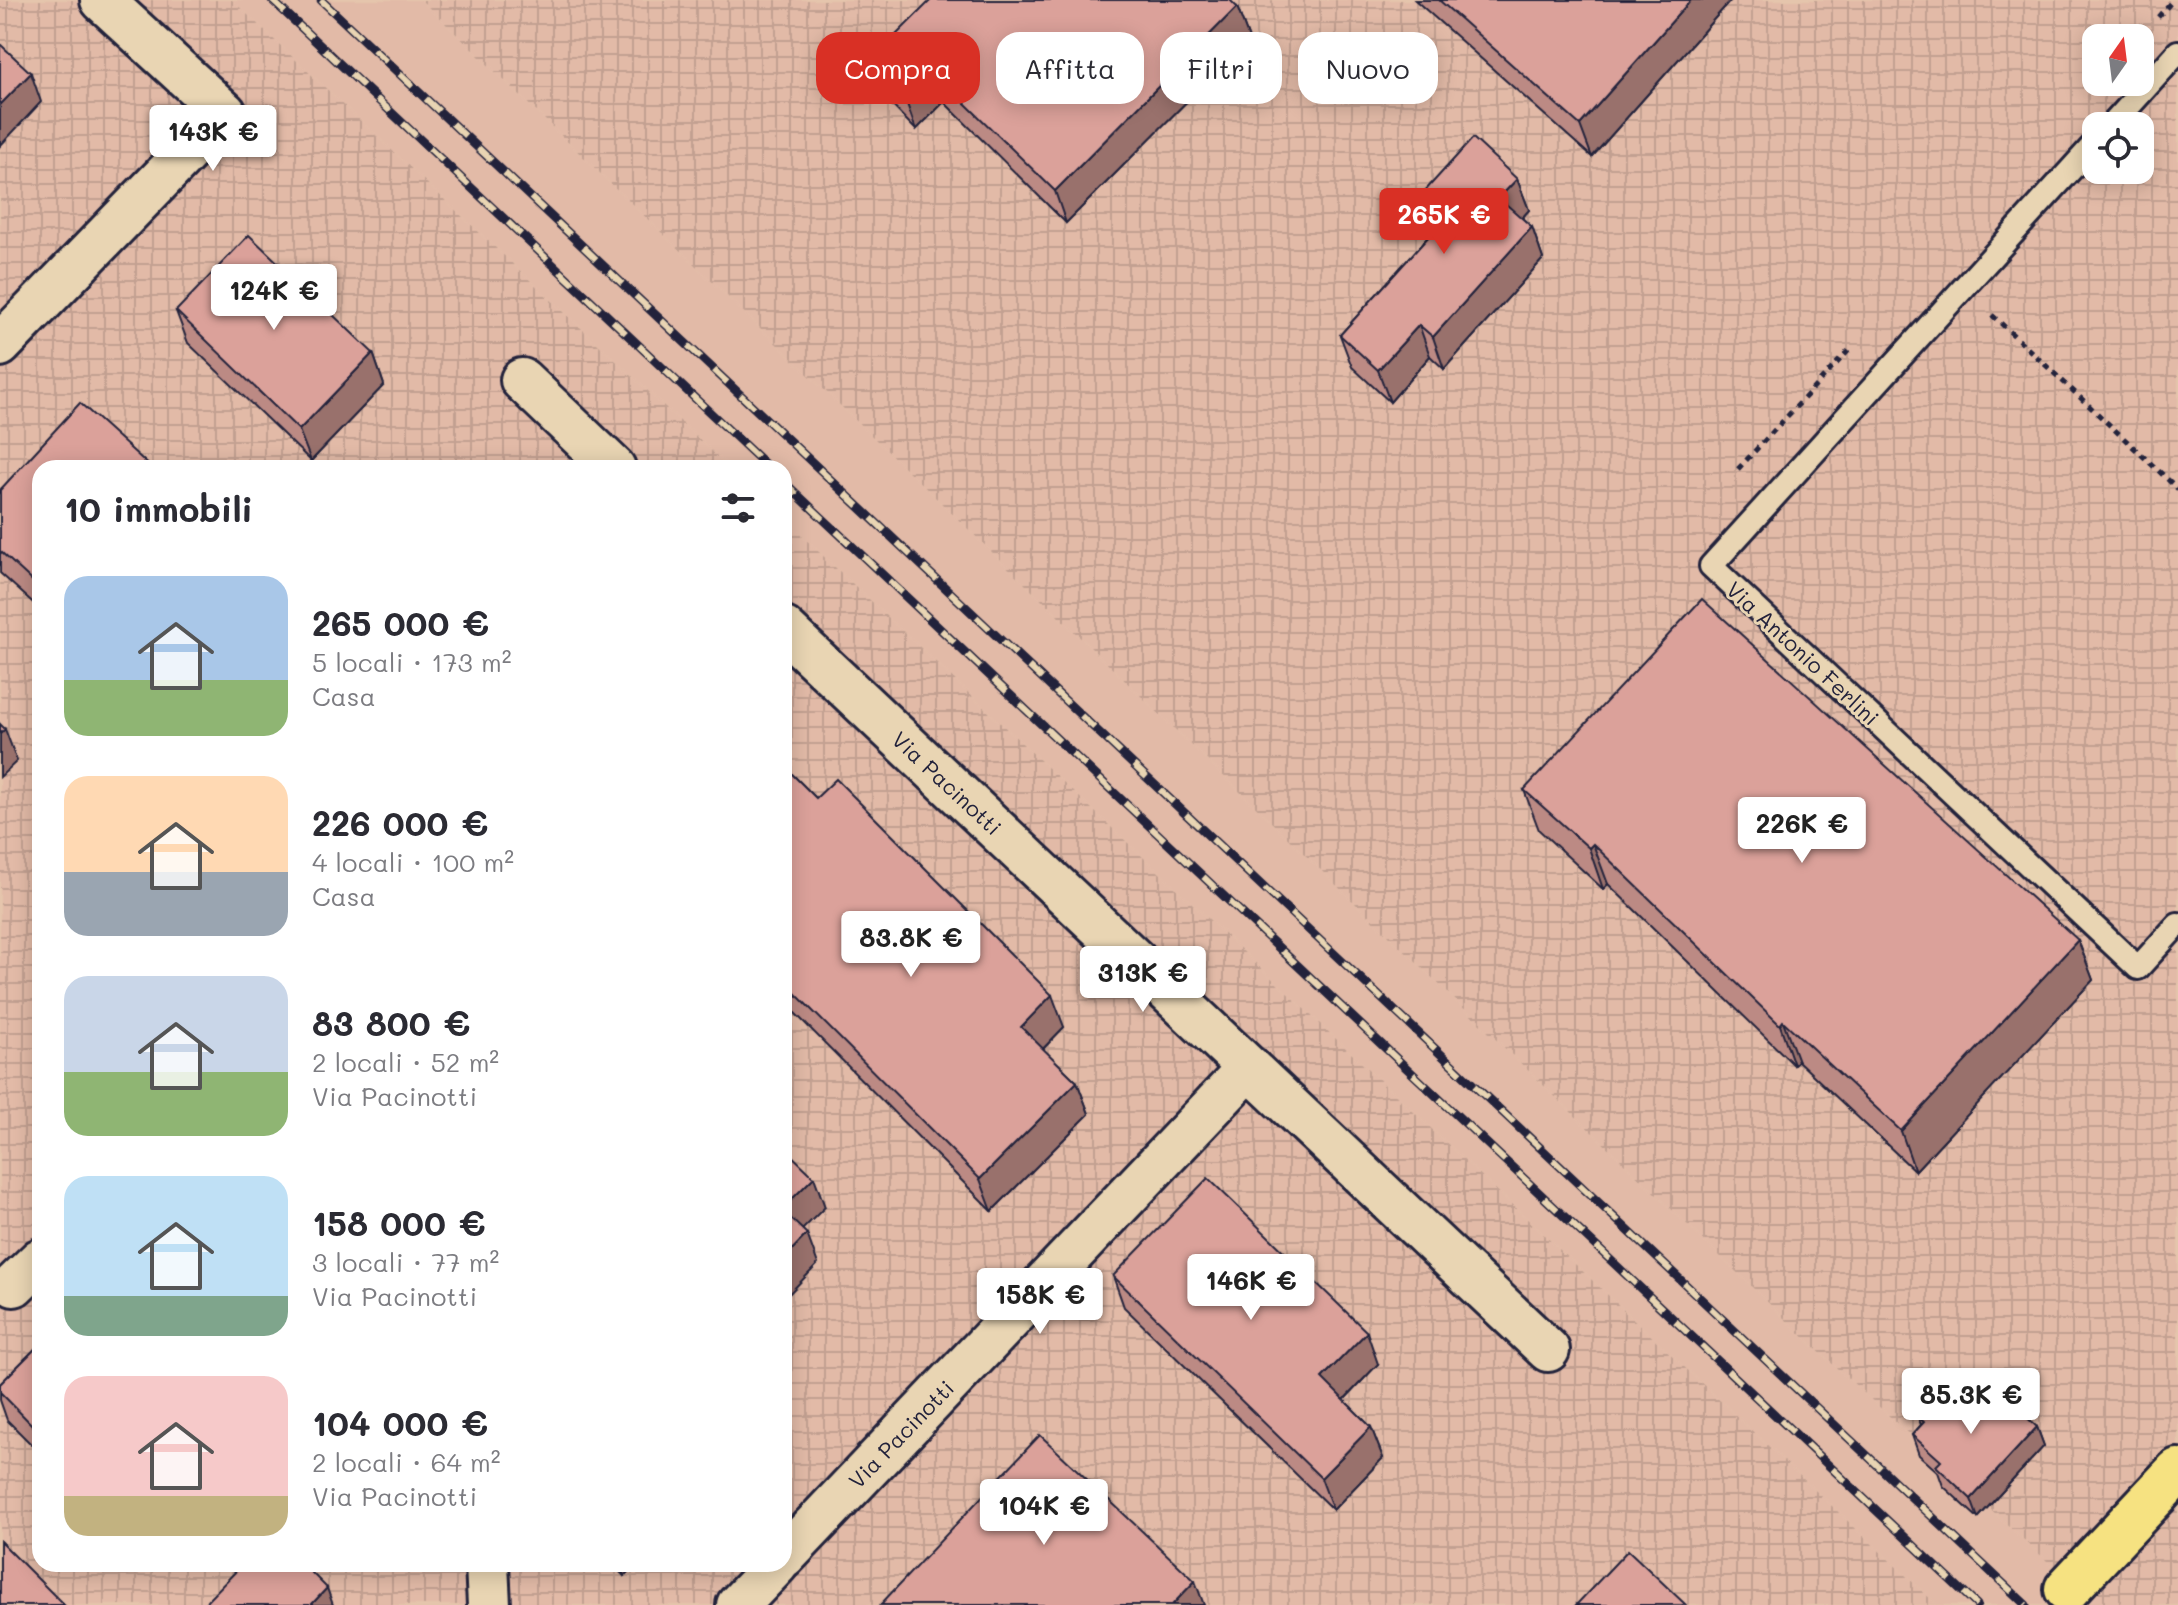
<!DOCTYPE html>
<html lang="it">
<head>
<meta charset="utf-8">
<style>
	:root { --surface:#fff; --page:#f7f7f7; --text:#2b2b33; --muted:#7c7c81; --accent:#d93025 }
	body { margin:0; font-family:Mali,sans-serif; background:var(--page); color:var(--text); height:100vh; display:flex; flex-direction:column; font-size:30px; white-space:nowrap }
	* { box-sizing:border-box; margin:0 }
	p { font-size:26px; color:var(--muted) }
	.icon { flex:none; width:44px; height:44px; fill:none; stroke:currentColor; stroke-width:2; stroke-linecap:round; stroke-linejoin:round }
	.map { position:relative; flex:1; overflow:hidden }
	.panel { position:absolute; left:32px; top:460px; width:760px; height:1112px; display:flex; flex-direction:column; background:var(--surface); border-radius:24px; box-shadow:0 4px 20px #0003 }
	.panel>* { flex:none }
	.hud { position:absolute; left:816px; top:32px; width:760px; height:72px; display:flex; gap:16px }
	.needle { width:52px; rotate:14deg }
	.controls { position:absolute; left:2082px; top:24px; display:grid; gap:16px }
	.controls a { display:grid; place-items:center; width:72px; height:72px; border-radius:16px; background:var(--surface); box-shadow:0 4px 20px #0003; font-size:40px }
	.price { position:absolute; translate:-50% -68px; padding:0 18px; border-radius:8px; background:#fff; color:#222; font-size:26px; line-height:52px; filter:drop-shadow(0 2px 4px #0008) }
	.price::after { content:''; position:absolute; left:50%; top:48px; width:24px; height:18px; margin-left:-12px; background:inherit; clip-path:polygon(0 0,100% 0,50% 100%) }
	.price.on { background:var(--accent); color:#fff }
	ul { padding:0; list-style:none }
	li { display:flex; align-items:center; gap:24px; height:200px; padding:0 32px }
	li span { display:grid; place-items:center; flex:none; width:224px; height:160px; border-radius:24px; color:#555 }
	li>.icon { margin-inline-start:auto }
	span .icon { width:96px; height:96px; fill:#fffc; stroke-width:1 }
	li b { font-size:34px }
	h2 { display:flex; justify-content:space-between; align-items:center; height:96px; padding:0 32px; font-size:34px }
	.pill { padding:0 28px; border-radius:24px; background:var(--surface); box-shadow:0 4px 20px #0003; font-size:28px; line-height:72px }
	.pill.on { background:var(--accent); color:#fff }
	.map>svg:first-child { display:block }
	.built { fill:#e2baa7 }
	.industrial { fill:url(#industrial-grid); fill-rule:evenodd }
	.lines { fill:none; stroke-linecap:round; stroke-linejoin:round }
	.lane-casing { stroke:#22223b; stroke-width:28 }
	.street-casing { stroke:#22223b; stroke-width:48 }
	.primary-casing { stroke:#22223b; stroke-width:50 }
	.path { stroke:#22223b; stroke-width:5; stroke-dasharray:6 6; stroke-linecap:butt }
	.lane { stroke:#e9d5b3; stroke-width:22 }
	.street { stroke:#e9d5b3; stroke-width:42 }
	.primary { stroke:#f6e281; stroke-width:44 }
	.rail-casing { stroke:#22223b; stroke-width:9 }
	.rail { stroke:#e9d5b3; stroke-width:6; stroke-dasharray:18; stroke-linecap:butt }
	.wall { fill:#bc8a84; stroke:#22223b; stroke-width:2 }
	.shaded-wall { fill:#99716c; stroke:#22223b; stroke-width:2 }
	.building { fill:#dba19a; stroke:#22223b; stroke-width:2 }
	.labels { text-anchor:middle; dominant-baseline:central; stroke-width:6; stroke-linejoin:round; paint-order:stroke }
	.street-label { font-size:22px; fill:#22223b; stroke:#e9d5b3 }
</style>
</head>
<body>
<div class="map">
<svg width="2178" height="1605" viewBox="0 0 2178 1605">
	<defs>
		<pattern id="industrial-grid" width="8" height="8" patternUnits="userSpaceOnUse" patternTransform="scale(2)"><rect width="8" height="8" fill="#e2baa7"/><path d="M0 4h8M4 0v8" fill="none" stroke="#c2a091"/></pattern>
	</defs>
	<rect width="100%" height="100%" fill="#e5c5ac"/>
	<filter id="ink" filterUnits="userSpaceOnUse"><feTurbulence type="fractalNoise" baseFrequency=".0125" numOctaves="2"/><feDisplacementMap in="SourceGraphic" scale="16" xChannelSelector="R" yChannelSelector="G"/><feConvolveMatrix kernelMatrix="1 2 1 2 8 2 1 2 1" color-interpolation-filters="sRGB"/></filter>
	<g filter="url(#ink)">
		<path class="built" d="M232 0H421L1814 1347 2095 1605H1937L784 519V468H730Z"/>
		<g class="industrial">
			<path d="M0 0H232L730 468H40V1564H784V519L1937 1605H0Z"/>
			<path d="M421 0H2178V1605H2095L1814 1347ZM2096 38H2140V82H2096ZM2096 126H2140V170H2096Z"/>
		</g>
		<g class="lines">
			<defs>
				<g id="lane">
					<path d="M2111 126 2178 52"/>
					<path d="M2096 142 1711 566 2138 968 2178 924"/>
				</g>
				<g id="street">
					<path d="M0 345 225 113 102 0"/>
					<path d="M522 380 614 468"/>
					<path d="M784 629 1548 1350"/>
					<path d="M14 1285 40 1260"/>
					<path d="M784 1557 1249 1068"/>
					<path d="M487 1564 489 1605"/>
					<path d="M738 1605 777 1564"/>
				</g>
				<path id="primary" d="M2067 1589 2178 1471"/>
			</defs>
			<use href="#lane" class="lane-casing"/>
			<use href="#street" class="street-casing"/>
			<use href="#primary" class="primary-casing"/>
			<g class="path">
				<path d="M2158 17 2173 0"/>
				<path d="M1992 315 2178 489"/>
				<path d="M1738 469 1852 347"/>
			</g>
			<use href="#lane" class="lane"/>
			<use href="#street" class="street"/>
			<use href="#primary" class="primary"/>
			<defs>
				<g id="rail">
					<path d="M272 0 769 468"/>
					<path d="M321 0 2026 1605"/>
					<path d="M784 482 1977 1605"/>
				</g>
			</defs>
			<use href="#rail" class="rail-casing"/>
			<use href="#rail" class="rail"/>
		</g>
		<g class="wall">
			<path d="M1415 0H1731L1592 157Z"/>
			<path d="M1237 7 1249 39 1066 223 944 102 916 130 881 94 869 62Z"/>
			<path d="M1517 179 1529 210 1522 218 1532 227 1543 259 1444 369 1430 356 1390 402 1352 367 1340 335 1428 237 1426 234 1414 203Z"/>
			<path d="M176 311 373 353 384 385 311 461 188 343Z"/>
			<path d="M40 468V609L0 573V490Z"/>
			<path d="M784 766 816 798 1064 1027 1043 1049 1077 1082 1089 1114 992 1211 784 1002Z"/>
			<path d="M1524 790 2078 940 2093 980 1915 1171 1798 1061 1794 1065 1608 884 1603 889 1539 830Z"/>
			<path d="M1113 1276 1378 1364 1344 1400 1371 1427 1383 1458 1333 1510 1124 1307Z"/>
			<path d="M40 1344V1453L7 1420 0 1400V1384Z"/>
			<path d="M1989 1410 2037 1427 2044 1446 1978 1518 1943 1486 1938 1472 1919 1455 1912 1435 1921 1425 1918 1417Z"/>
			<path d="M612 1564H636L624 1576Z"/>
		</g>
		<g class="shaded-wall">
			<path d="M1691 0H1731L1592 157 1580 125Z"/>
			<path d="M1237 7 1249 39 1066 223 1055 191Z"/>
			<path d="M932 71 944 102 916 130 905 98Z"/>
			<path d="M31 73 41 102 0 146V105Z"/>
			<path d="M1517 179 1529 210 1511 230 1499 198Z"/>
			<path d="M1532 227 1543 259 1444 369 1433 337Z"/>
			<path d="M1419 325 1430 356 1390 402 1378 370Z"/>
			<path d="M373 353 384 385 311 461 299 430Z"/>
			<path d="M5 729 17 761 0 777V734Z"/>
			<path d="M1593 844 1608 884 1603 889 1589 848Z"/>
			<path d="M2078 940 2093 980 1915 1171 1901 1131Z"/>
			<path d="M1052 995 1064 1027 1033 1059 1021 1027Z"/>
			<path d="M1783 1021 1798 1061 1794 1065 1780 1025Z"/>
			<path d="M1077 1082 1089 1114 992 1211 980 1179Z"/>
			<path d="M814 1177 825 1207 792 1240 784 1217V1207Z"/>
			<path d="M807 1234 818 1264 784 1299V1258Z"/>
			<path d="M1367 1332 1378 1364 1334 1410 1322 1378Z"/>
			<path d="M1371 1427 1383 1458 1333 1510 1321 1478Z"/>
			<path d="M2037 1427 2044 1446 1978 1518 1971 1499Z"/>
			<path d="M620 1564H636L624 1576Z"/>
			<path d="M1195 1581 1204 1605H1172Z"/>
			<path d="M327 1588 333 1605H311Z"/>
		</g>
		<g class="building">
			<path d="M931 0H1230L1237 7 1055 191 932 71 905 98 869 62Z"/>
			<path d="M1439 0H1691L1580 125Z"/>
			<path d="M0 44 31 73 0 105Z"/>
			<path d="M1473 138 1517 179 1499 198 1532 227 1433 337 1419 325 1378 370 1340 335 1439 225 1414 203Z"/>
			<path d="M249 235 373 353 299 430 176 311Z"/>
			<path d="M80 403 152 468H40V588L0 551V490Z"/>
			<path d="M1702 599 2078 940 1901 1131 1783 1021 1780 1025 1593 844 1589 848 1524 790Z"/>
			<path d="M0 724 5 729 0 734Z"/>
			<path d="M784 766 816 798 836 779 1052 995 1021 1027 1077 1082 980 1179 784 982Z"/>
			<path d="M784 1148 814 1177 784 1207Z"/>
			<path d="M1208 1178 1367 1332 1322 1378 1371 1427 1321 1478 1113 1276Z"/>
			<path d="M784 1212 807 1234 784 1258Z"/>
			<path d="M40 1344V1433L0 1392V1384Z"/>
			<path d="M1952 1378 1989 1410 2003 1395 2037 1427 1971 1499 1936 1466 1941 1461 1912 1435 1924 1422 1918 1417Z"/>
			<path d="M1040 1435 1195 1581 1172 1605H880Z"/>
			<path d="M0 1541 64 1605H0Z"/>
			<path d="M1628 1550 1686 1605H1576Z"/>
			<path d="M243 1564H303L327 1588 311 1605H203Z"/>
		</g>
	</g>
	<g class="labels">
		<g class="street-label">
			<text transform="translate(1803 653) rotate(43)">Via Antonio Ferlini</text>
			<text transform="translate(947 783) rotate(43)">Via Pacinotti</text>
			<text transform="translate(901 1434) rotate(-46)">Via Pacinotti</text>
		</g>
	</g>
</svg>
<div class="controls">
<a><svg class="needle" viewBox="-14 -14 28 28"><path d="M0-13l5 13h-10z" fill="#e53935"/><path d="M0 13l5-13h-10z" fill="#7c7c81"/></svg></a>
<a><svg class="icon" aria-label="locate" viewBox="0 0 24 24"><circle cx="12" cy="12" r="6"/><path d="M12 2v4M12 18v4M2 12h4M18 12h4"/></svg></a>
</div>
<b class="price" style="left:213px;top:173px">143K €</b>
<b class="price on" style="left:1444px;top:256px">265K €</b>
<b class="price" style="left:274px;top:332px">124K €</b>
<b class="price" style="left:1802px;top:865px">226K €</b>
<b class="price" style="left:911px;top:979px">83.8K €</b>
<b class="price" style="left:1143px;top:1014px">313K €</b>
<b class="price" style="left:1251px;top:1322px">146K €</b>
<b class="price" style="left:1040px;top:1336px">158K €</b>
<b class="price" style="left:1971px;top:1436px">85.3K €</b>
<b class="price" style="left:1044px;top:1547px">104K €</b>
<div class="hud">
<a class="pill on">Compra</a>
<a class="pill">Affitta</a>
<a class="pill">Filtri</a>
<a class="pill">Nuovo</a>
</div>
<section class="panel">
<h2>10 immobili<svg class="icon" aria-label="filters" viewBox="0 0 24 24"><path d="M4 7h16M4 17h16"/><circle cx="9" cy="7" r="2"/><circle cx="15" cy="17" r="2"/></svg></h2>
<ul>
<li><span style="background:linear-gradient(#a9c7e8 65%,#8fb573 0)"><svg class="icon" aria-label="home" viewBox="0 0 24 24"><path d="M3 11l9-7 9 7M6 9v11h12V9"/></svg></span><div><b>265 000 €</b><p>5 locali · 173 m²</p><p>Casa</p></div></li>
<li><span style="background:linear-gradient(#ffd9b3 60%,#9aa5b1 0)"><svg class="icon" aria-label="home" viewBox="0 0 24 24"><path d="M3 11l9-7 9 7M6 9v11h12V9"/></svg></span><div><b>226 000 €</b><p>4 locali · 100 m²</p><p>Casa</p></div></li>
<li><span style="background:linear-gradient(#c9d6e8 60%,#8fb573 0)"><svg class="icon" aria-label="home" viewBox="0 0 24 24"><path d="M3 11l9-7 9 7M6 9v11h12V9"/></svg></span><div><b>83 800 €</b><p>2 locali · 52 m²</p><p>Via Pacinotti</p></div></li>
<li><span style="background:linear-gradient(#bfe0f5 75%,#7fa58c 0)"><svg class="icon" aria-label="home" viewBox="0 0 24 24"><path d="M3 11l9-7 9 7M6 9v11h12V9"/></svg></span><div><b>158 000 €</b><p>3 locali · 77 m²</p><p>Via Pacinotti</p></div></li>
<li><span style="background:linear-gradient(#f6c9c9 75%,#c2b280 0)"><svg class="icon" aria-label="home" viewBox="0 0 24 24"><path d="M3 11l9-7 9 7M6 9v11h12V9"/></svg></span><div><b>104 000 €</b><p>2 locali · 64 m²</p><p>Via Pacinotti</p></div></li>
</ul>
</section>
</div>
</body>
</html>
